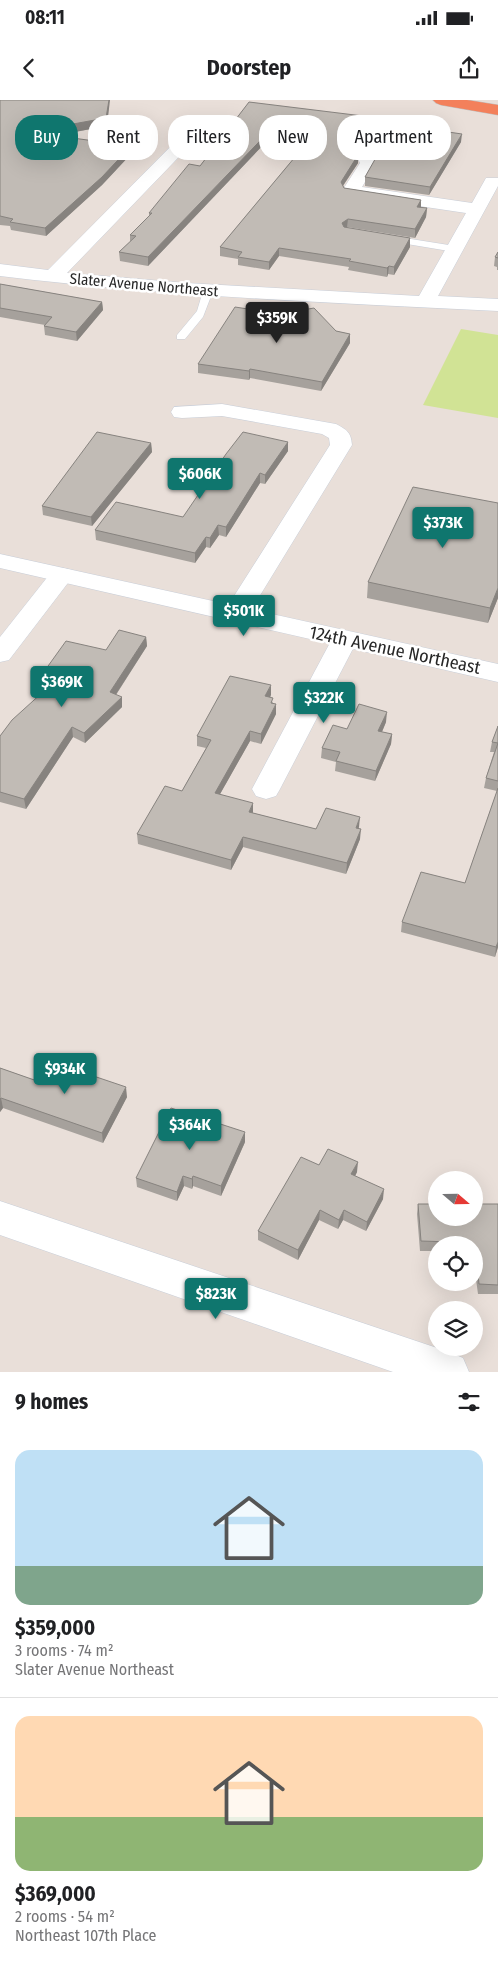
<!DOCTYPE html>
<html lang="en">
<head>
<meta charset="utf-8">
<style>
	:root { --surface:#fff; --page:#f6f6f6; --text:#202124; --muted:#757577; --line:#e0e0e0; --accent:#0f766e }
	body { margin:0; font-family:"Fira Sans Condensed",sans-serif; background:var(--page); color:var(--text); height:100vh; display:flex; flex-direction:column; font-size:19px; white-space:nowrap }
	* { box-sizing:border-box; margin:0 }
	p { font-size:16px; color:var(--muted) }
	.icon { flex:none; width:28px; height:28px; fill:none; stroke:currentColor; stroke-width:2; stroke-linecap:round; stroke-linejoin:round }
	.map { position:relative; height:1272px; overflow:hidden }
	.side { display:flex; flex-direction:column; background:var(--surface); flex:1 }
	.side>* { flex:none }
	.top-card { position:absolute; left:15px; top:15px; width:469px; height:45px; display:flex; gap:10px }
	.needle { width:32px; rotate:110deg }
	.controls { position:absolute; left:428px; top:1071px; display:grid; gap:10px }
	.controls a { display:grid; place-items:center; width:55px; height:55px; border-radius:50%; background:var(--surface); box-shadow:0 5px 20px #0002; font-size:25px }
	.price { position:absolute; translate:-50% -42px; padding:0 11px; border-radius:5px; background:var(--accent); color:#fff; font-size:16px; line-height:32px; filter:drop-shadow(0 1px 2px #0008) }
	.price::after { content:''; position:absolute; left:50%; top:30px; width:15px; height:11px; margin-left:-8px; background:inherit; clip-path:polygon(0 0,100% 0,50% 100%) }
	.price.current { background:#222; color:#fff }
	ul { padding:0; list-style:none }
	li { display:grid; align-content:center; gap:10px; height:265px; padding:0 15px }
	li+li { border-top:1px solid var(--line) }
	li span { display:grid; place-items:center; height:155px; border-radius:15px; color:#555 }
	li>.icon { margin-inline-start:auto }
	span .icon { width:90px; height:90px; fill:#fffc; stroke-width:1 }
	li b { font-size:21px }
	h2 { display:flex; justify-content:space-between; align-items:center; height:60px; padding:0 15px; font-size:21px }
	.chip { padding:0 18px; border-radius:20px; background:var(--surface); box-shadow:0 5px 20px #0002; font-size:18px; line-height:45px }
	.chip.current { background:var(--accent); color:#fff }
	.status { display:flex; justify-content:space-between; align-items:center; height:35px; padding:0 25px; background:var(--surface); direction:ltr }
	.status svg { height:14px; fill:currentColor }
	header { display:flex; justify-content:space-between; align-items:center; height:65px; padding:0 15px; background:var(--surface); font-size:22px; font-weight:700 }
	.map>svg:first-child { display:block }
	.pitch { fill:#d1e395 }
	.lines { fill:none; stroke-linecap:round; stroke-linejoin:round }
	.lane-casing { stroke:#c8ced8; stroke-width:1 }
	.street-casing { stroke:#c8ced8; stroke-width:1 }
	.secondary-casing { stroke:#c8ced8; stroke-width:1 }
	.highway-casing { stroke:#bebebe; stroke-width:1 }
	.lane { fill:#fff; fill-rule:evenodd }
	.street { fill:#fff; fill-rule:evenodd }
	.secondary { fill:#fff; fill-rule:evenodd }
	.highway { fill:#f3805b; fill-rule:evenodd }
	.wall { fill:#a6a19c }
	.shaded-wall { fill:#87837f }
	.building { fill:#c1bbb5; stroke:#87837f }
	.labels { text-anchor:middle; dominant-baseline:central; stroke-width:5; stroke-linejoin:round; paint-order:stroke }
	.far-street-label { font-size:15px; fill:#272727; stroke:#fff }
	.street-label { font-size:18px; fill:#272727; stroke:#fff }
</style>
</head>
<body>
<div class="status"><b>08:11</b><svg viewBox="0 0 49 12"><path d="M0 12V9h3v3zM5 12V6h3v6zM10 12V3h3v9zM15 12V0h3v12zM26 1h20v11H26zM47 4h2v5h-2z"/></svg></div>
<header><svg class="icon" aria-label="back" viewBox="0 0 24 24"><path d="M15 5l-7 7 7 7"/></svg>Doorstep<svg class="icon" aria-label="share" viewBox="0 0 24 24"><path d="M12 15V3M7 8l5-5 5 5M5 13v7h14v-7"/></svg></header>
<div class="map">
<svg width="498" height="1272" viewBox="0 0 498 1272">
	<rect width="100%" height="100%" fill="#e9dfd9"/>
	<path class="pitch" d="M461 229 498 235V318L423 305Z"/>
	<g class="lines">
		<defs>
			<g id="lane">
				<path d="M392 136 455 146 460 149 455 152 389 141 388 139Z"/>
				<path d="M208 188 213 191 203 217 185 239H177V235L197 211 203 191Z"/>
			</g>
			<g id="street">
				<path d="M195 26 201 28 203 31 201 34 67 173 186 183 419 196 466 113 345 95 342 91 360 63 352 46 354 43H366L376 63 362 87 472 103 486 78H498V86L438 196 498 199V211C332 203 165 196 0 176V164L48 170 189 28Z"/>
				<path d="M222 304 336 324C347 330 351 332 352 345L248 515 244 521 235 523 226 521 222 515 330 345 329 338 322 334 222 316 182 318 174 317 171 312 174 307Z"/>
				<path d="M62 468 71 470 74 475 9 560 0 562V537L53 470Z"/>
				<path d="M345 531 354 533 358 539 280 689 276 696 266 699 256 696 252 689 332 539 336 533Z"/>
				<path d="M0 1101 449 1252 463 1258 469 1272H393L0 1135Z"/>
			</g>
			<path id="secondary" d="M0 454 498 564V582L0 468Z"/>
			<path id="highway" d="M433 0H467L498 5V15L441 5 436 3Z"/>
		</defs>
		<use href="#lane" class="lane-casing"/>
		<use href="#street" class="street-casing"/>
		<use href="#secondary" class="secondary-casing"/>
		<use href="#highway" class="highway-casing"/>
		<use href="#lane" class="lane"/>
		<use href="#street" class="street"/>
		<use href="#secondary" class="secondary"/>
		<use href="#highway" class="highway"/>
	</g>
	<g class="wall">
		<path d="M0 0 107 26 54 36 131 46V54L102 85 46 136 11 130 10 126 0 125Z"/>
		<path d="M249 2 363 20 461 42 429 95 365 86V77L376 58 368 42 354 41 353 42 358 63 343 86 344 88 421 100V108H427L426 117 415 138 347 127 346 128 410 138V147L394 175 388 174 387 177 348 170 349 167 279 156 269 170 238 165V159L220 156V147L306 44 284 23 148 166 120 161 119 152 130 142V135L149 116V113L200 66Z"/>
		<path d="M498 152V170H497V167L494 166 495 157Z"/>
		<path d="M0 184 102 202 103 210 77 241 45 235 44 226 45 225 0 217Z"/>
		<path d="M336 231 350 234V243L321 291 250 278 249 280 198 273V264Z"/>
		<path d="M288 342V351L265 384 260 383 226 437 219 435 210 448 206 447 195 463 96 440 95 430 183 417Z"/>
		<path d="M151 343 152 352 92 426 43 415 42 406Z"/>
		<path d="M498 403V498L488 523 367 498 368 482Z"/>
		<path d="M146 537 147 546 116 595 122 607 85 643 73 637 26 709 0 702V636L37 598 34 597 33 587 106 550Z"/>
		<path d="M271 595 270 598 273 603 276 614 261 644 250 641 220 694 253 713 316 729 359 728 360 739 346 774 243 747 231 770 138 744 137 734 182 691 206 648 197 646V636Z"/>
		<path d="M386 622 382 632 392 634 391 644 375 681 335 671 336 662 321 658 322 648 347 629Z"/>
		<path d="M498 626V847L495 857 401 832 402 822 465 783 497 691 484 688 486 678 494 652H490L492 642Z"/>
		<path d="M0 968 40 982 127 997 103 1043 3 1008 0 1012Z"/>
		<path d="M245 1042 221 1096 193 1086 192 1089 184 1086 177 1101 137 1087 136 1078Z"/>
		<path d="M319 1065 357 1072 355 1076 383 1099 366 1131 343 1120 338 1129 319 1120 298 1160 258 1140V1131Z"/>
		<path d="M418 1104H498V1194H478L475 1172H474V1145H436V1151H420L417 1114Z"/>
	</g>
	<g class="shaded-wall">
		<path d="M109 0H110L107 26 30 40 29 32Z"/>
		<path d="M284 16V23L148 166V157Z"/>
		<path d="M354 33V41L350 45 351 37Z"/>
		<path d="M462 34 461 42 429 95 430 87Z"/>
		<path d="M131 46V54L102 85 46 136 45 128Z"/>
		<path d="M358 55V63L340 90 341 82Z"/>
		<path d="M421 100V108L417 107Z"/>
		<path d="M427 108 426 117 415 138V129Z"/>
		<path d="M348 119 347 127 341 132 342 123Z"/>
		<path d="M410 138V147L394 175V167Z"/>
		<path d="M279 148V156L269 170V162Z"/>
		<path d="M389 166 388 174 387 177V168Z"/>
		<path d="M102 202 103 210 77 241 76 232Z"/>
		<path d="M350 234V243L321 291 322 282Z"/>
		<path d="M250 269V278L249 280V271Z"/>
		<path d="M288 342V351L265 384V375Z"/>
		<path d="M151 343 152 352 92 426 91 417Z"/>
		<path d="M260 373V383L226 437V427Z"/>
		<path d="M218 425 219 435 210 448V438Z"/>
		<path d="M206 437V447L195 463V453Z"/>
		<path d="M498 488V498L488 523 490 508Z"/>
		<path d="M146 537 147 546 111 602 110 592Z"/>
		<path d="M271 585V595L265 606V596Z"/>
		<path d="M122 597V607L85 643 84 633Z"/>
		<path d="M276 604V614L261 644V634Z"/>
		<path d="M387 612 386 622 378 641V631Z"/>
		<path d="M72 627 73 637 26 709 24 699Z"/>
		<path d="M250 631V641L215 703V693Z"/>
		<path d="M392 634 391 644 375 681 376 671Z"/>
		<path d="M253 703V713L249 712Z"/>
		<path d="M360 717 359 727 356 738V728Z"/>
		<path d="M361 729 360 739 346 774 347 763Z"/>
		<path d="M243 737V747L231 770V760Z"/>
		<path d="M498 842V847L495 857 496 847Z"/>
		<path d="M126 987 127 997 103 1043 102 1033Z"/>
		<path d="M1 998 3 1008 0 1012V999Z"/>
		<path d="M245 1032V1042L221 1096V1086Z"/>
		<path d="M358 1062 357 1072 351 1084V1074Z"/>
		<path d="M183 1076 184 1086 177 1101V1092Z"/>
		<path d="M193 1076V1086L192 1089V1079Z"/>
		<path d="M384 1089 383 1099 366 1131 367 1122Z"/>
		<path d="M320 1110 319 1120 298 1160V1150Z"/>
		<path d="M344 1110 343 1120 338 1129 339 1120Z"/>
	</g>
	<g class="building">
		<path d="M0 0H109L106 18 29 32 131 46 102 77 45 128 10 122 13 119 0 116Z"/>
		<path d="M249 2 363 16 359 19 462 34 430 87 365 77 378 54 368 34 354 33 351 37 358 55 341 82 344 88 421 100 417 107 427 108 415 129 348 119 342 123 344 127 410 138 394 167 389 166 387 168 349 161 351 159 279 148 269 162 238 157 242 152 220 147 310 39 284 16 148 157 119 152 136 136 130 135 152 113H149L189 64 200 66Z"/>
		<path d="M498 152V158L495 157Z"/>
		<path d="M0 184 102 202 76 232 44 226 52 217 0 208Z"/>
		<path d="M235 207 280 214 314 208 336 231 350 234 322 282 250 269 249 271 198 264Z"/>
		<path d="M97 332 151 343 91 417 42 406Z"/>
		<path d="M243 332 288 342 265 375 260 373 226 427 218 425 210 438 206 437 195 453 95 430 116 402 183 417 226 354Z"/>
		<path d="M413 387 498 403V488L490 508 368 482Z"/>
		<path d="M119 530 146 537 110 592 122 597 84 633 72 627 24 699 0 692V636L12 620 44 591 33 587 66 541 106 550Z"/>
		<path d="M230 576 271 585 265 596 273 598 271 603 276 604 261 634 250 631 215 693 253 703 249 712 316 729 326 708 360 717 356 728 361 729 347 763 243 737 231 760 137 734 165 686 182 691 211 640 197 636Z"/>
		<path d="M359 604 387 612 378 631 392 634 376 671 336 661 340 652 322 648 333 625 347 629Z"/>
		<path d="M498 626V681L486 678 498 643 492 642Z"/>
		<path d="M498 688V842L496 847 402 822 421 772 465 783Z"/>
		<path d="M52 962 126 987 102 1033 1 998 0 999V968L40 982Z"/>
		<path d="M171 1008 245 1032 221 1086 193 1076 192 1079 183 1076 177 1092 136 1078Z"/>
		<path d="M328 1049 358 1062 351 1074 384 1089 367 1122 344 1110 339 1120 320 1110 298 1150 258 1131 301 1057 319 1065Z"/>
		<path d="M418 1104H436V1118H474V1104H498V1185L479 1184 477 1163H474V1145H453L452 1142 421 1141Z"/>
	</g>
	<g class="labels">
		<g class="far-street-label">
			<text transform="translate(144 185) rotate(5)">Slater Avenue Northeast</text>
		</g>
		<g class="street-label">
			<text transform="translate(395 550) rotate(12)">124th Avenue Northeast</text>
		</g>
	</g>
</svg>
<div class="controls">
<a><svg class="needle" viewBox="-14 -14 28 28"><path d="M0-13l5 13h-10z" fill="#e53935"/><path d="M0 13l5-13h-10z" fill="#757577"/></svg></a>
<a><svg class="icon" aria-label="locate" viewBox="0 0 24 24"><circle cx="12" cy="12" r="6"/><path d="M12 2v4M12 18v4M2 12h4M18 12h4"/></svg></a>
<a><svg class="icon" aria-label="layers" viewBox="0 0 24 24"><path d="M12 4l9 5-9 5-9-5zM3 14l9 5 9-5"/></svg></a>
</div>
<b class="price current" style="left:277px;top:244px">$359K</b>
<b class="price" style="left:200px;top:400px">$606K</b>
<b class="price" style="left:443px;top:449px">$373K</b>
<b class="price" style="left:244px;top:537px">$501K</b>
<b class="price" style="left:62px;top:608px">$369K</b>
<b class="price" style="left:324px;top:624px">$322K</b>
<b class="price" style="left:65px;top:995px">$934K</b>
<b class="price" style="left:190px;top:1051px">$364K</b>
<b class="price" style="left:216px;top:1220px">$823K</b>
<div class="top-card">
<a class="chip current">Buy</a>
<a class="chip">Rent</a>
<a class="chip">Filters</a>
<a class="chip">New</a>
<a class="chip">Apartment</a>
</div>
</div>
<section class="side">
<h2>9 homes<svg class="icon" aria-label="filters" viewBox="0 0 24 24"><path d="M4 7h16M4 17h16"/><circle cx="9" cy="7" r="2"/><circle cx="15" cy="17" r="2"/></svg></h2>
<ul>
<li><span style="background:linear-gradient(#bfe0f5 75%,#7fa58c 0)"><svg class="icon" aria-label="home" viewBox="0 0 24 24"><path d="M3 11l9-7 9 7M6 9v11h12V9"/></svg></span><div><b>$359,000</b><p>3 rooms · 74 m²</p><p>Slater Avenue Northeast</p></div></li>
<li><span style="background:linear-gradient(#ffd9b3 65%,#8fb573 0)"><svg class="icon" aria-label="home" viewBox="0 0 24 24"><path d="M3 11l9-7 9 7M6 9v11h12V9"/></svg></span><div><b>$369,000</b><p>2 rooms · 54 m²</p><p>Northeast 107th Place</p></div></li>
</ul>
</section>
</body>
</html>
